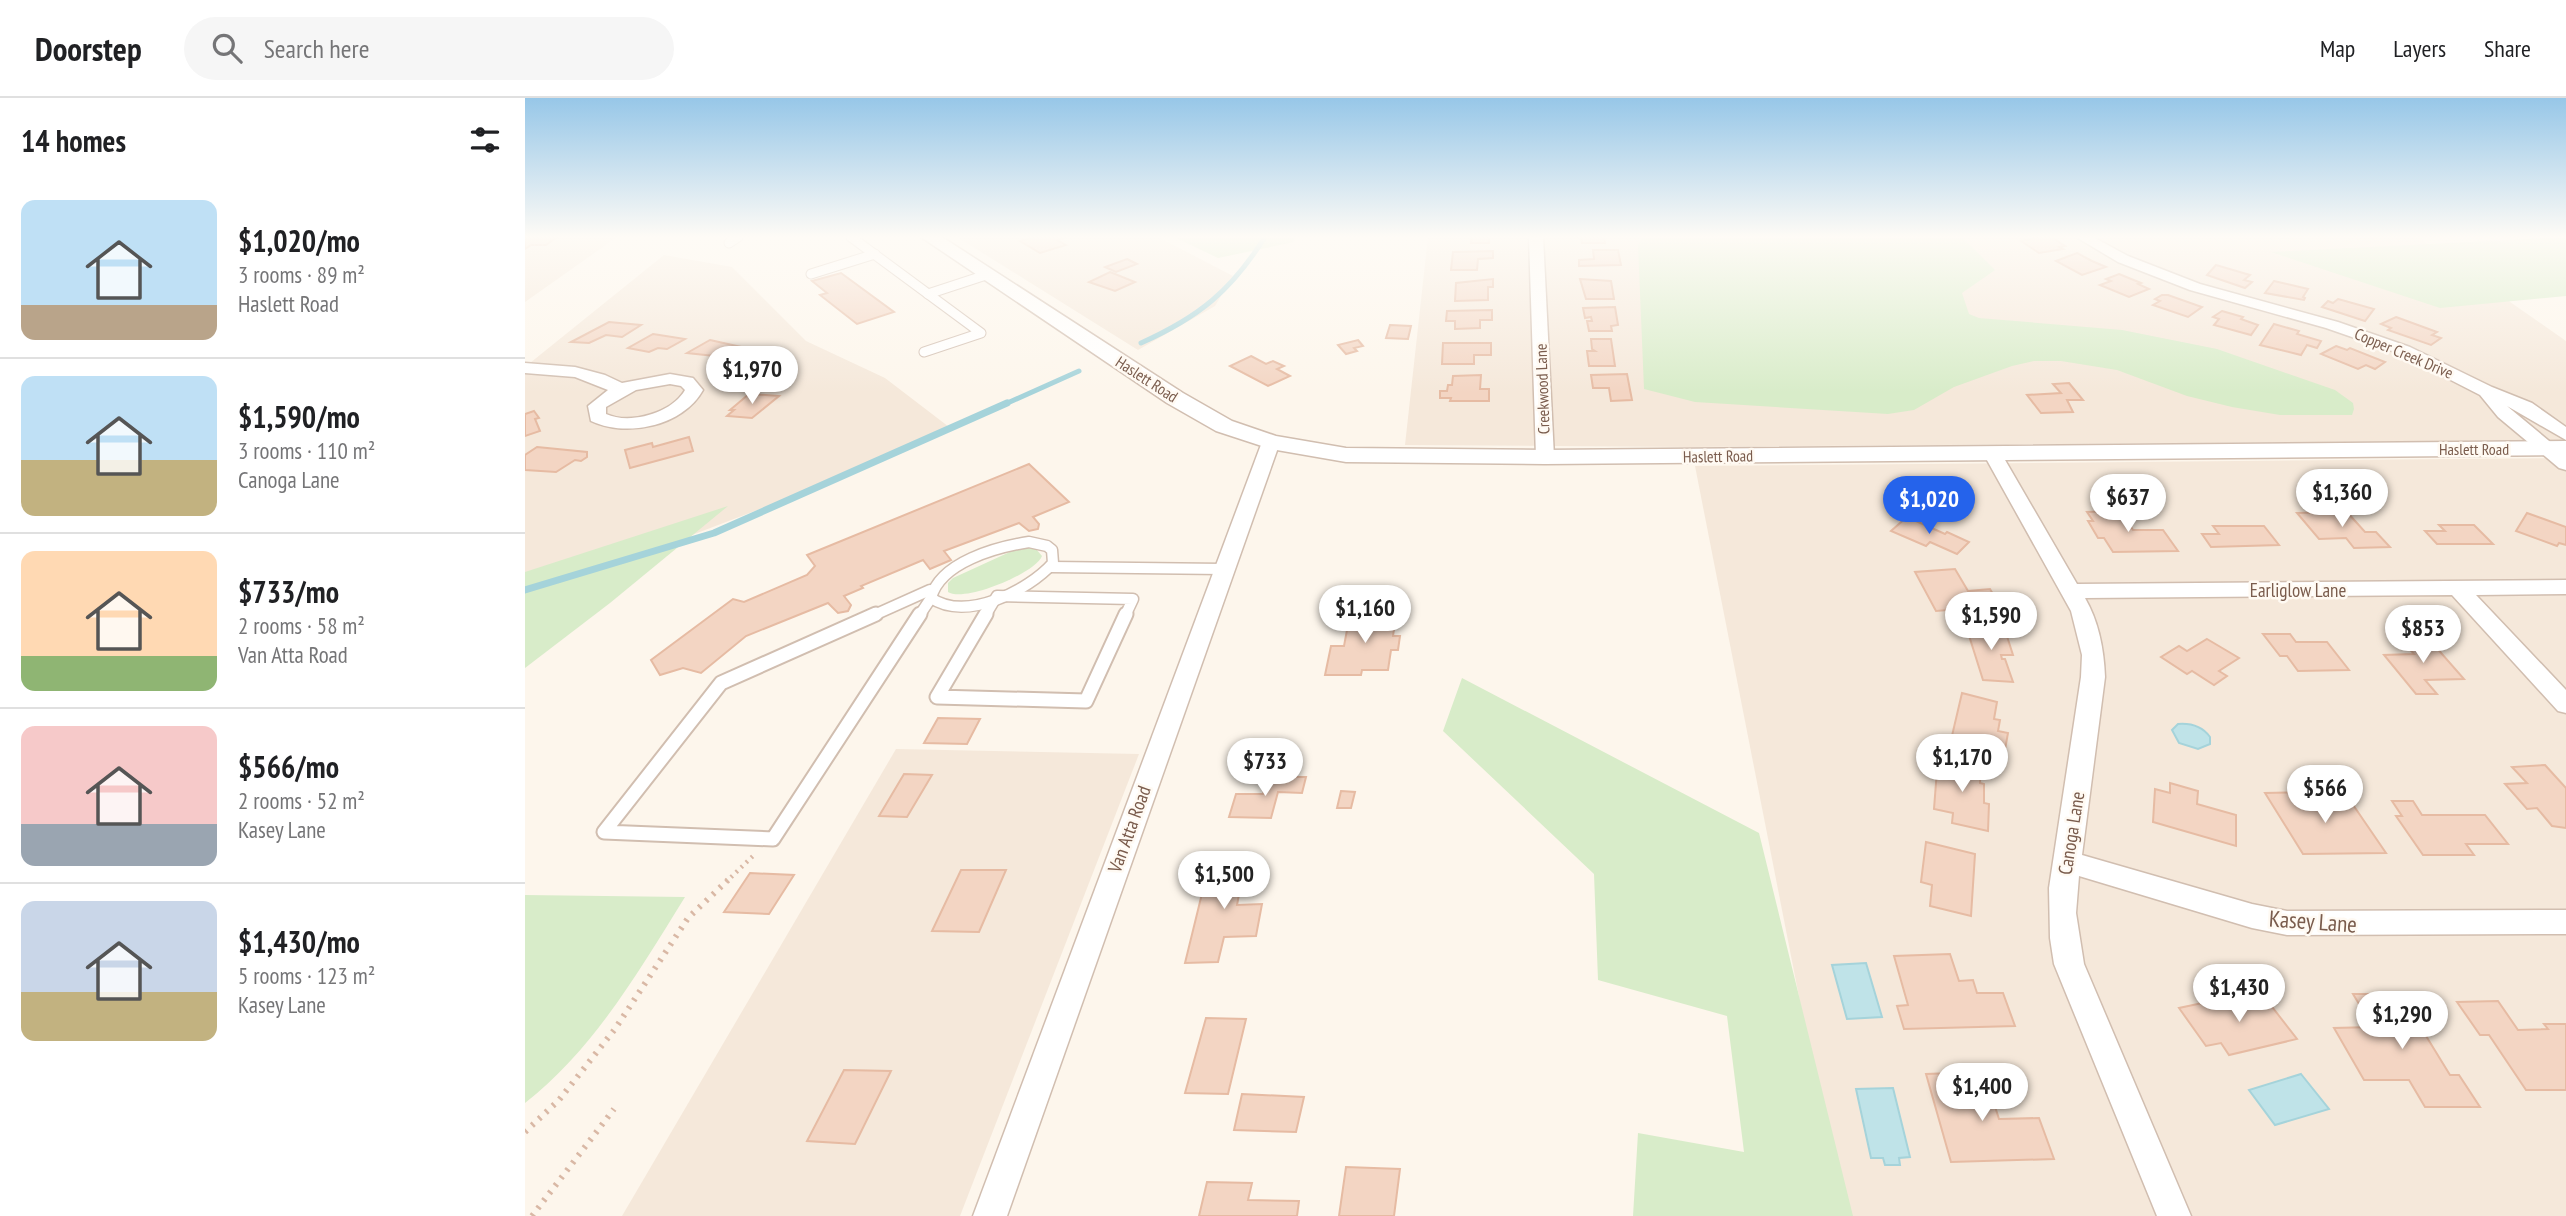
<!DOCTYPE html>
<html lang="en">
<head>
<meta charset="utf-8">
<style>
	:root { --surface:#fff; --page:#f6f6f6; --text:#202124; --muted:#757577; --line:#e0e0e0; --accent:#2563eb }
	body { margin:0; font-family:"PT Sans Narrow",sans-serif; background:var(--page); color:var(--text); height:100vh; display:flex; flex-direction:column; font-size:26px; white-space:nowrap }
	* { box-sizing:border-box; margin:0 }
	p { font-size:23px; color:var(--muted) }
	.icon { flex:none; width:38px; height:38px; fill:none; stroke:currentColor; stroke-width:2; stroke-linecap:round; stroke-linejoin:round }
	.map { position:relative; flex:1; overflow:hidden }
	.drawer { display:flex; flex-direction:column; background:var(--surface); width:525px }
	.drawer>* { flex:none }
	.price { position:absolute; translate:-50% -60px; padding:0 16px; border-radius:24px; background:#fff; color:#222; font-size:23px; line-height:46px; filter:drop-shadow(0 2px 4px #0008) }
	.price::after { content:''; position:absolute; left:50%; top:42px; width:21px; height:16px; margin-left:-10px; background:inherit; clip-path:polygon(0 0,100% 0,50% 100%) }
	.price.current { background:var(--accent); color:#fff }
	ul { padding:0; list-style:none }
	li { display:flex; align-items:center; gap:21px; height:175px; padding:0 21px }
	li+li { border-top:2px solid var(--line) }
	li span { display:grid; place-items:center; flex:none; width:196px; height:140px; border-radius:14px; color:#555 }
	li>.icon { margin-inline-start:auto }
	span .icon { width:84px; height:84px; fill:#fffc; stroke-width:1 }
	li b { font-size:30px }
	h2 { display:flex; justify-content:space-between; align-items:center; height:84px; padding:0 21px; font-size:30px }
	header { display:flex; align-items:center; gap:42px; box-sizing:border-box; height:98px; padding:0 35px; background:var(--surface); border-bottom:2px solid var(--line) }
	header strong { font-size:33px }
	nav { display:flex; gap:38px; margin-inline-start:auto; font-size:24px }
	.search { width:490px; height:63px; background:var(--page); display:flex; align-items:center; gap:18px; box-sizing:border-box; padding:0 24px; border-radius:38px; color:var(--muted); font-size:26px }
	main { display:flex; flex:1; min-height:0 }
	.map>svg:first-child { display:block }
	.residential { fill:#f5e8da }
	.green { fill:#d8ecc9 }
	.water { fill:#bfe3e8; stroke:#a5d3da; stroke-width:2 }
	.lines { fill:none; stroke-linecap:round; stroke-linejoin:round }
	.stream-far1 { stroke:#a5d3da; stroke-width:5 }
	.stream { stroke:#a5d3da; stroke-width:7 }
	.building { fill:#f3d5c3; stroke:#e6bba3; stroke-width:2 }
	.service-far2-casing { stroke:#d1beb0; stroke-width:11 }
	.service-far1-casing { stroke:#d1beb0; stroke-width:13 }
	.service-casing { stroke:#d1beb0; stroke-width:17 }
	.minor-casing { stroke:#d1beb0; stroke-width:3 }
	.tertiary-casing { stroke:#d1beb0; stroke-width:3 }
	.path-far1 { stroke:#d9b8a5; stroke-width:4.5; stroke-dasharray:2 5; stroke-linecap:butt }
	.path { stroke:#d9b8a5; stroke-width:6; stroke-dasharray:2.5 7; stroke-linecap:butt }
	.service-far2 { stroke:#fff; stroke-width:9 }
	.service-far1 { stroke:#fff; stroke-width:10 }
	.service { stroke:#fff; stroke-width:13 }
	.minor { fill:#fff; fill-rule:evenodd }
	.tertiary { fill:#fff; fill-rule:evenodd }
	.labels { text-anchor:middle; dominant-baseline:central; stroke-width:5; stroke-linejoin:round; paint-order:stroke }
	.far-street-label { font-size:16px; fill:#7a5c4d; stroke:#fffaf3 }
	.street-label { font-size:19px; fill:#7a5c4d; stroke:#fffaf3 }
	.near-street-label { font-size:23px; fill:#7a5c4d; stroke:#fffaf3 }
</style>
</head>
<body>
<header>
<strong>Doorstep</strong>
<div class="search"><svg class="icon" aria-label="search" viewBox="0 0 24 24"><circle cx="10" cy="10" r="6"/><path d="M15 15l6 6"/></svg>Search here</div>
<nav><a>Map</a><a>Layers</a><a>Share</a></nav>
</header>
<main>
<section class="drawer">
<h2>14 homes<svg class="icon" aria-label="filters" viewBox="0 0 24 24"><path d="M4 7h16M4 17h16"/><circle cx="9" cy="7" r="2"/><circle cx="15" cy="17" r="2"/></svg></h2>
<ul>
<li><span style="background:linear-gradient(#bfe0f5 75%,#b9a48a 0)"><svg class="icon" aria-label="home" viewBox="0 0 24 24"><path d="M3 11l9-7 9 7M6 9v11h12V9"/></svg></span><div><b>$1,020/mo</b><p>3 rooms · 89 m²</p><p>Haslett Road</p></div></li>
<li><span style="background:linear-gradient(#bfe0f5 60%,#c2b280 0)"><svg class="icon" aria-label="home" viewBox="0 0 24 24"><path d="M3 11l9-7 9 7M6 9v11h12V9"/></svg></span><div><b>$1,590/mo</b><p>3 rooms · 110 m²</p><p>Canoga Lane</p></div></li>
<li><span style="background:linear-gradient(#ffd9b3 75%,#8fb573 0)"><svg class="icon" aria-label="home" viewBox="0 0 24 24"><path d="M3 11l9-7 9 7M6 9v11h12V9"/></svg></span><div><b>$733/mo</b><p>2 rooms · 58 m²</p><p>Van Atta Road</p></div></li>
<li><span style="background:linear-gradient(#f6c9c9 70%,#9aa5b1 0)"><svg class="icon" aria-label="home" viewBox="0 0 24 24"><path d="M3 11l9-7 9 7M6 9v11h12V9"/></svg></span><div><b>$566/mo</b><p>2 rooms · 52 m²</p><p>Kasey Lane</p></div></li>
<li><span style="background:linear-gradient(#c9d6e8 65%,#c2b280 0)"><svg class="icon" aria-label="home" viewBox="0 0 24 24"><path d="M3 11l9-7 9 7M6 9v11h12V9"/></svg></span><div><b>$1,430/mo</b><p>5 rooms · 123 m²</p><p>Kasey Lane</p></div></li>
</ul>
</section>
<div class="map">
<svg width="2041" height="1118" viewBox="0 0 2041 1118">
	<rect width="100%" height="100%" fill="#fdf6ec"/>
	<g class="residential">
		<path d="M0 139H92L0 204Z"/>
		<path d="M432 139H633L708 178 690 208 613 252Z"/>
		<path d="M903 139H1892L2041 243V342L1165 349 880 347Z"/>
		<path d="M139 157 207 169 281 243 360 280 428 332 290 390 146 445 0 489V269Z"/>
		<path d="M2041 360V1118H1317L1170 368Z"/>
		<path d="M371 651 614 656 435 1118H97Z"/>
	</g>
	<g class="green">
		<path d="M649 139H770L769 144 693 160Z"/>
		<path d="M1118 139H1437L1470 172 1437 195 1444 216 1454 220 1597 232 1692 251 1810 292 1828 305 1829 311 1827 317H1755L1707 309 1662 298 1592 272 1536 263H1509L1487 268 1429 289 1389 312 1363 316 1170 304 1119 291 1113 147Z"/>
		<path d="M2041 139V198L1915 210 1746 154Z"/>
		<path d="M203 408 85 505 0 570V474Z"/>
		<path d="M504 450 511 451 517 458C511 475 439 505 423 494V485L428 480 487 453Z"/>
		<path d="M937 580 1234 735 1328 1118H1108L1113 1035 1219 1054 1202 918 1073 882 1069 776 918 633Z"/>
		<path d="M0 797 160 799C114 873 69 951 0 1005Z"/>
	</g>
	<g class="water">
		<path d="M1653 626C1666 625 1677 628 1685 639V646L1673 651 1654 645 1647 632Z"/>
		<path d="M1341 865 1357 919 1322 921 1307 867Z"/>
		<path d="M1776 976 1804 1011 1750 1027 1724 992Z"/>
		<path d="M1368 990 1385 1059 1374 1060 1375 1067H1360L1358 1060H1346L1331 991Z"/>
	</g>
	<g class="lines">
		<g class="stream-far1">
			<path d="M616 245C674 219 706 193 740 139"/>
			<path d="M478 307 554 273"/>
		</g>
		<path class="stream" d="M0 492 189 435 482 305"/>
	</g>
	<g class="building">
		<path d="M0 139H32L21 147H6L0 151Z"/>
		<path d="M509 139H543L532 142 541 147 515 155 495 143Z"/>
		<path d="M947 139H964V145H946Z"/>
		<path d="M1049 139H1079L1080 145H1057L1056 139Z"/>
		<path d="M1507 139H1526L1540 148 1534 149 1538 151 1514 155 1496 143 1510 140Z"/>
		<path d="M1068 152H1093L1096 167 1054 168V162L1069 161Z"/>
		<path d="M968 153V160L953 161 952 172H926L928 154Z"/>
		<path d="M1552 155 1567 163 1581 169 1557 177 1531 163Z"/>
		<path d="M602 161 612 166 591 174 580 169Z"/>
		<path d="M1691 167 1725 177 1719 182 1727 184 1720 190 1682 177Z"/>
		<path d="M585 174 610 184 590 193 564 184Z"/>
		<path d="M316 175 369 214 332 226 295 197 302 195 287 183Z"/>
		<path d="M1594 176 1616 185 1613 186 1624 191 1604 199 1575 187 1586 183 1581 181Z"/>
		<path d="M968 181V189H963V202L930 203 931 185Z"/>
		<path d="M1055 181 1086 183 1089 201H1061Z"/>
		<path d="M1749 183 1783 191 1778 199 1780 200 1779 202 1740 195Z"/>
		<path d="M1637 197H1643L1677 209 1663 219 1628 207 1635 203 1630 201Z"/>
		<path d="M1813 201 1849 211 1840 223 1797 209 1803 203 1808 205Z"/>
		<path d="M1090 209 1093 227 1086 228 1087 233H1064L1062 223H1067L1066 219 1060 220 1058 210Z"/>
		<path d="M967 212V222H955V230L930 231V223H921L922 213Z"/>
		<path d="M1697 213 1718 219 1716 221 1733 227 1726 237 1689 227 1694 221 1688 219Z"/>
		<path d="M1871 219 1912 234 1907 237 1916 240 1906 247 1863 232 1866 230 1856 226Z"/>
		<path d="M84 224 116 227 97 239 81 237 64 245 46 244Z"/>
		<path d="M1749 226 1774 233 1772 236 1796 243 1792 250 1782 247 1776 257 1735 247Z"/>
		<path d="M865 227 886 228 883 241 861 240Z"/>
		<path d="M128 236 160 241 142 251 133 250 124 254 103 250Z"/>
		<path d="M1066 241H1086L1090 268H1064L1062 253H1070L1067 251Z"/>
		<path d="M185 242 203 246 216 249 199 259 162 255Z"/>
		<path d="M833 242 838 248 829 250 832 253 821 256 813 247Z"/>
		<path d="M918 245H966V257H949V266H917Z"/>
		<path d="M1811 248 1822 252 1825 250 1860 264 1850 271 1841 267 1833 271 1796 256Z"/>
		<path d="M258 256 259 275 233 280 232 272 223 271V262Z"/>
		<path d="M726 258 741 266 748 263 759 268 752 271 765 278 743 288 705 268Z"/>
		<path d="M1102 276 1107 302 1086 303 1084 290H1068L1066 277Z"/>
		<path d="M956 277 955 291H964V303H925L926 300H915V293H922L923 287H927L928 278Z"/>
		<path d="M1544 285 1558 302H1542L1548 314 1516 315 1502 297 1536 295 1528 286Z"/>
		<path d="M224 296 254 298 227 320 202 318 209 312H205Z"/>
		<path d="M9 313 14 320 10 321 15 333 0 338V316Z"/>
		<path d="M164 339 168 353 105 370 100 352 127 345 128 349Z"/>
		<path d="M12 349 62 354V359L56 363 50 362 31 374 0 372V357Z"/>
		<path d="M504 366 544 404 508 419 514 426 513 431 504 433 494 425 419 453 426 462 405 471 398 462 336 488 338 490 319 498 326 507 323 513 313 515 303 505 221 538 176 575 158 570 135 577 126 562 208 501 219 504 282 477 290 468 282 457Z"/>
		<path d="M1596 413 1608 432H1638L1653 453 1588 454 1579 440H1573L1563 423H1568L1562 414Z"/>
		<path d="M1822 414 1840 434H1851L1865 449 1829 450 1821 440 1794 441 1772 415Z"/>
		<path d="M2002 415 2041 429V447L2034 445 2032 448 1991 433Z"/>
		<path d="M1382 419 1420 436 1422 434 1444 444 1432 456 1405 444 1401 448 1366 433Z"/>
		<path d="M1914 427H1949L1968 446H1912L1900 433H1920Z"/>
		<path d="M1688 428H1739L1754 447 1686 449 1677 436H1694Z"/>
		<path d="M1430 471 1443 493 1465 491 1475 508 1411 513 1390 474Z"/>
		<path d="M825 516H871L868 538H875L873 552H866L863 572H837L836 577H800L806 548H819Z"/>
		<path d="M1441 528 1479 529 1488 557H1476L1477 561H1480L1488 584 1458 582Z"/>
		<path d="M1738 536H1765L1771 544H1802L1824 572 1773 573 1762 558H1755Z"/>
		<path d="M1875 540H1903L1939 581 1900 582 1912 596H1891L1859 557 1889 556Z"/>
		<path d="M1682 541 1714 560 1694 573 1702 578 1689 587 1667 573 1662 576 1636 559 1654 548 1662 553Z"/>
		<path d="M1437 595 1472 604 1469 621 1475 622 1473 633 1483 635 1479 657 1426 642Z"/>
		<path d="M413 620 455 621 442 646 399 645Z"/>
		<path d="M1413 659 1456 669 1455 685 1459 686V705L1464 706 1463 733 1427 725 1428 715 1409 711Z"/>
		<path d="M2020 667 2041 690V730L2027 728 2012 710 2002 711 1980 686 2002 685 1987 669Z"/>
		<path d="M379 676 407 677 382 719 354 718Z"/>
		<path d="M743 679H781L777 695 753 694 746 720 704 719 711 696H738Z"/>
		<path d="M1645 685 1673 693 1672 706 1711 717V748L1628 724 1630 691 1645 695Z"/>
		<path d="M816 693 830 694 826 710H812Z"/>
		<path d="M1777 694 1781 701H1824L1861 755 1778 756 1740 695Z"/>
		<path d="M1867 703H1888L1897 717H1960L1983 746H1941L1949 757H1898L1871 718H1877Z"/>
		<path d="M1401 744 1450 756 1446 818 1405 808 1407 787 1396 784Z"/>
		<path d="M737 766 732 791H715L712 807 737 806 731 838 699 839 693 864 660 865 684 767Z"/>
		<path d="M436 772H481L454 834 407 833Z"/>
		<path d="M225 775 269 777 244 816 199 814Z"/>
		<path d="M1425 856 1434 883 1448 882 1452 895H1478L1490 928 1379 931 1372 908 1383 907 1369 858Z"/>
		<path d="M1734 892 1772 941 1704 957 1696 945 1681 948 1654 910 1696 901 1702 909 1716 906 1710 897Z"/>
		<path d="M1828 896H1884L1908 933H1898L1925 977H1934L1955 1009H1900L1884 982H1839L1809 930 1848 929Z"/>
		<path d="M1973 903 1993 932 2023 931 2019 926H2041V992H2001L1964 937H1955L1932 904Z"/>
		<path d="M681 920 721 921 703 996 660 995Z"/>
		<path d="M319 972 366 973 330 1046 282 1043Z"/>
		<path d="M1459 974 1474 1021 1514 1020 1529 1061 1426 1064 1401 976Z"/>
		<path d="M717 996 779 999 771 1034 709 1032Z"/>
		<path d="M821 1069 875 1071 869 1118H814Z"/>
		<path d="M682 1084 727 1085 723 1102 774 1103 772 1118H674Z"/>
	</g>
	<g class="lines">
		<defs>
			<g id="service-far2">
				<path d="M326 139 456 235 399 254"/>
				<path d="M204 145 213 139"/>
				<path d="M286 176 350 156"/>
				<path d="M403 196 464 176"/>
			</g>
			<g id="service-far1">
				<path d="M504 444 522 448 527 452 528 465C503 493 441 524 406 500 415 464 472 449 504 444Z"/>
				<path d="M526 469 698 471"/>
				<path d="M347 518 405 492"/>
				<path d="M394 518 406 500"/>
				<path d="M460 518 472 498 608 501 600 518"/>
			</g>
			<g id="service">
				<path d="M351 516 196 585 79 734 248 741 395 516"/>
				<path d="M461 516 412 599 561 603 601 516"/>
			</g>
			<g id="minor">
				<path d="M1004 139H1018L1029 359 1020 365 1011 359Z"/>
				<path d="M1551 139H1568L1603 158 1675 186 1813 224 1885 249 1967 289 2007 305 2041 329V342L1982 308 2041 357V372L2034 370 1973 319 1955 297 1873 255 1801 230 1665 192 1593 164Z"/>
				<path d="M0 265 50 269 80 277 97 285 145 276 168 280 178 292C158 328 102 340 66 323L63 308 83 292 50 279 0 275ZM145 286 156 288 160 292C147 315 105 327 81 316V309L111 292Z"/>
				<path d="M746 339 755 344 482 1118H448L737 344Z"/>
				<path d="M1467 349 1476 355 1552 486 2041 482V496L1951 497 2041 592V615L2033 613 1927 497 1560 500C1574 524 1579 552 1580 579L1557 757 1727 806 1762 813 2041 812V836L1762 837 1727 830 1554 778 1551 815 1559 866 1666 1118H1632L1529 866 1525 840 1524 790 1556 579 1557 557 1546 513 1458 355Z"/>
			</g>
			<path id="tertiary" d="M396 139H417L658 295 707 323 751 338 821 350 1020 352 2041 343V357L1020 366 821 364 746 351 691 333 642 305Z"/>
		</defs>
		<use href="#service-far2" class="service-far2-casing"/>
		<use href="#service-far1" class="service-far1-casing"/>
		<use href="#service" class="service-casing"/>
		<use href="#minor" class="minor-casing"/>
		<use href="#tertiary" class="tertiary-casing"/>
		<path class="path-far1" d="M201 784 228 758"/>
		<g class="path">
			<path d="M0 1034 34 1002 90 931 163 820 203 782"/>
			<path d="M7 1118 89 1011"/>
		</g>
		<use href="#service-far2" class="service-far2"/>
		<use href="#service-far1" class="service-far1"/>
		<use href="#service" class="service"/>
		<use href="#minor" class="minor"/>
		<use href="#tertiary" class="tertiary"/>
	</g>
	<linearGradient id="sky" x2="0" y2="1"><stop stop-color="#97c7e8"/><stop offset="0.47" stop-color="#fefbf6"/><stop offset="1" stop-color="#fefbf6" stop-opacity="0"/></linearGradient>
	<rect width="2041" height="295" fill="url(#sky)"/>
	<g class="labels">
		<g class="far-street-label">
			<text transform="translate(1879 255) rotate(23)">Copper Creek Drive</text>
			<text transform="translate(622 281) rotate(33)">Haslett Road</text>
			<text transform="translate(1017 291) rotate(-92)">Creekwood Lane</text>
			<text x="1949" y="351">Haslett Road</text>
			<text transform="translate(1193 358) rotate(-1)">Haslett Road</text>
		</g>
		<g class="street-label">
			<text x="1773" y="492">Earliglow Lane</text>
			<text transform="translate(604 731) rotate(-70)">Van Atta Road</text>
			<text transform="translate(1546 735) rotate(-81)">Canoga Lane</text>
		</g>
		<g class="near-street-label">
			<text transform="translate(1788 823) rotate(4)">Kasey Lane</text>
		</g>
	</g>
</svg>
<b class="price" style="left:227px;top:308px">$1,970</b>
<b class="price" style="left:1817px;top:431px">$1,360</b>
<b class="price" style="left:1603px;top:436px">$637</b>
<b class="price current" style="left:1404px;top:438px">$1,020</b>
<b class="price" style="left:840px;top:547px">$1,160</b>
<b class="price" style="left:1466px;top:554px">$1,590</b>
<b class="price" style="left:1898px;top:567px">$853</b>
<b class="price" style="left:1437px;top:696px">$1,170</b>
<b class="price" style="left:740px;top:700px">$733</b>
<b class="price" style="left:1800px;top:727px">$566</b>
<b class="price" style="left:699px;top:813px">$1,500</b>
<b class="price" style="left:1714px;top:926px">$1,430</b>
<b class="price" style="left:1877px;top:953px">$1,290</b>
<b class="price" style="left:1457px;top:1025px">$1,400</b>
</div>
</main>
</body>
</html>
